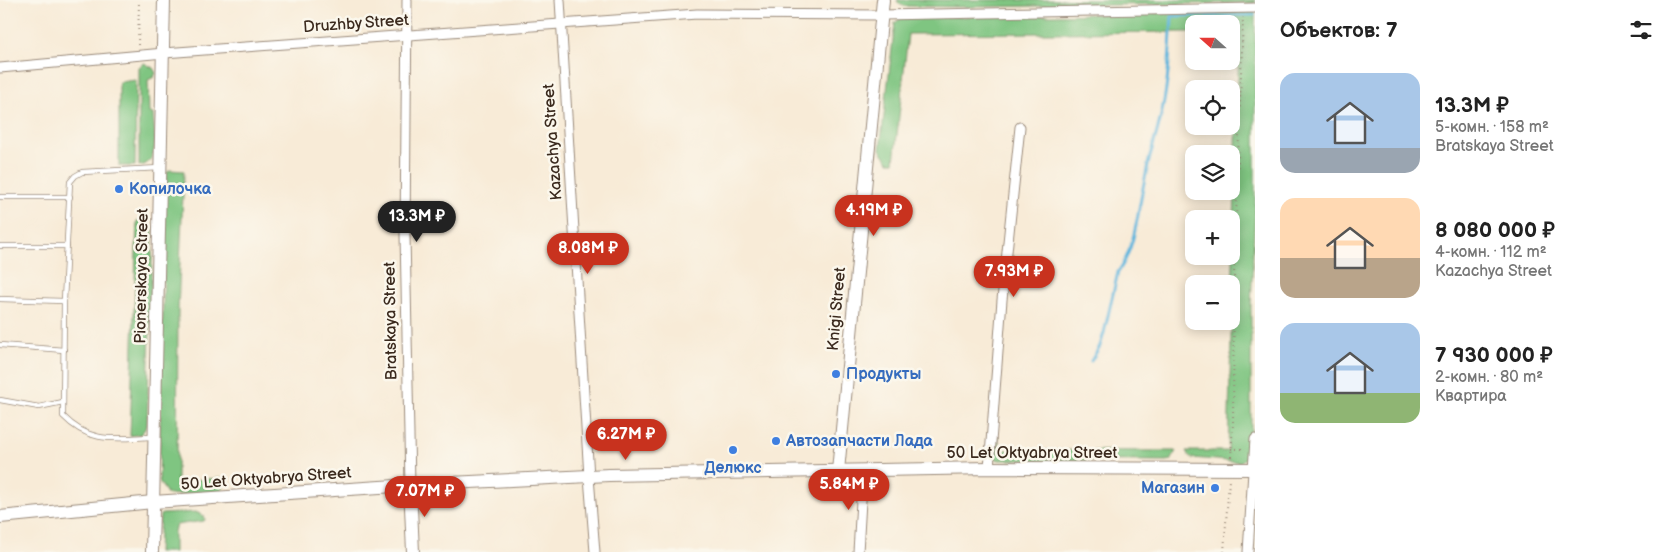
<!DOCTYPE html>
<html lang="ru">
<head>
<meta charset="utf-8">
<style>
	:root { --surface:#fff; --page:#f6f6f6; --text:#222; --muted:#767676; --accent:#c8321e }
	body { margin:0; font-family:"Balsamiq Sans",sans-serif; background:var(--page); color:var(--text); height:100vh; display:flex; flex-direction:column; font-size:19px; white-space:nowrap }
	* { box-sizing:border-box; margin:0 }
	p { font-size:16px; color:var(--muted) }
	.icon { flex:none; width:28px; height:28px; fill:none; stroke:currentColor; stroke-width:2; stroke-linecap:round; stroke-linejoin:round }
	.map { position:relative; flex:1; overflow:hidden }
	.drawer { display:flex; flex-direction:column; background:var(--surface); width:425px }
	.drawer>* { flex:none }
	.needle { width:32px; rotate:291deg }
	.tools { position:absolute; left:1185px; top:15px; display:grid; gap:10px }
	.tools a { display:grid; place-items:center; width:55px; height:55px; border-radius:10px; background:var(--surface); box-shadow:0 2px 12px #0003; font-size:25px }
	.price { position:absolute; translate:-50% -42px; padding:0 11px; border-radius:18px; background:var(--accent); color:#fff; font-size:16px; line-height:32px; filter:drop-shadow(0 1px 2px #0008) }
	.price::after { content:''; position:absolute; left:50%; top:30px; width:15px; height:11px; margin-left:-8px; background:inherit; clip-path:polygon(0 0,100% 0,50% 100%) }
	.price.selected { background:#222; color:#fff }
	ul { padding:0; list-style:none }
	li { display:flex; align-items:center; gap:15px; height:125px; padding:0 25px }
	li span { display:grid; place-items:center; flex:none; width:140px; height:100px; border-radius:15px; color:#555 }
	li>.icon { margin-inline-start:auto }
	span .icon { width:60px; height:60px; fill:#fffc; stroke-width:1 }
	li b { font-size:21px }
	h2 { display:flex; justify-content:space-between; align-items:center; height:60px; padding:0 25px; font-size:21px }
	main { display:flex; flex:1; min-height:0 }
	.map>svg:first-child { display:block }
	.green { fill:#7fc581; stroke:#5d7850 }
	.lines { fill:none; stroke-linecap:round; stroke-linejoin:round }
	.stream { stroke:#60b6dd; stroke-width:3 }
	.lane-casing { stroke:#9a8a7a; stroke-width:6 }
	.street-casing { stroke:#9a8a7a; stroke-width:11 }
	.secondary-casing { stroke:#9a8a7a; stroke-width:14 }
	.path { stroke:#9a8a7a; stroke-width:2; stroke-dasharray:1 4; stroke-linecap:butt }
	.lane { stroke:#fff; stroke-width:4.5 }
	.street { stroke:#fff; stroke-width:9 }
	.secondary { stroke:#fff; stroke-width:12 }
	.shop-dot { fill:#3f7fe0; stroke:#fbf7ec; stroke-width:2 }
	.labels { text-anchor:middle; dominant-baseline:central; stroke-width:5; stroke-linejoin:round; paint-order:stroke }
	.street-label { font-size:16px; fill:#3b2a1e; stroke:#fbf7ec }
	.shop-label { font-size:16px; font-weight:bold; fill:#366cbe; stroke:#fbf7ec; text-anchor:start }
</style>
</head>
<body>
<main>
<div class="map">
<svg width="1255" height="552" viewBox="0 0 1255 552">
	<rect width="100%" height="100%" fill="#fbf7ec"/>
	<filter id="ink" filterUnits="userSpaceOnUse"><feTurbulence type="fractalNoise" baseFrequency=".02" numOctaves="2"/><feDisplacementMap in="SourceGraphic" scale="10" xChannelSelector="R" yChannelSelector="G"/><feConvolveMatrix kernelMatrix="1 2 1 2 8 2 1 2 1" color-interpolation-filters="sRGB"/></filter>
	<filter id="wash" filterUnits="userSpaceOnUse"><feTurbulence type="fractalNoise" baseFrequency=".0096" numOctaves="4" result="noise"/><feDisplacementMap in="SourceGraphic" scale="20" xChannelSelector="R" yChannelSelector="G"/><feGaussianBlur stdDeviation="1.12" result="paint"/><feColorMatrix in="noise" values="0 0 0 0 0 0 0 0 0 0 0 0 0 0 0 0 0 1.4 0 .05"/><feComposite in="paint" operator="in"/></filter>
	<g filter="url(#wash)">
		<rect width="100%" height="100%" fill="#f8ebd7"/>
		<g class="green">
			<path d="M897 0H1255V3L967 7 904 6 899 4Z"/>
			<path d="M1255 11V204L1251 308V449L1247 457 1240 462 1192 458 1189 456 1186 451H1228L1239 33 1231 32V24H1194V32L908 34 894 162H889L880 149 895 23 901 18Z"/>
			<path d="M144 63 153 68 156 73 154 77 148 80 149 113 153 114C154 130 161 164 139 166V67Z"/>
			<path d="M136 80 135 166H119V82Z"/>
			<path d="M170 170 184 171 178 310 177 481 222 478 223 489 221 492 168 495 160 483 159 479 166 173Z"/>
			<path d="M139 220 153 227 147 426 141 434 130 436 137 221Z"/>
			<path d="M998 436 1000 450 1176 451 1171 460 1166 461 999 460 994 458Z"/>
			<path d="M196 512 204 516 205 520 204 521 176 525 174 531V552H158L160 515 162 514Z"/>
		</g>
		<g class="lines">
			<path class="stream" d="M1091 361 1100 346 1104 333 1118 272C1137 246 1138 205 1146 174 1150 152 1158 132 1162 111 1169 79 1170 47 1172 16L1254 15"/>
		</g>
	</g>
	<g filter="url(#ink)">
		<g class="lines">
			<defs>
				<g id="lane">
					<path d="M0 197H70"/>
					<path d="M0 246H67"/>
					<path d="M0 299 64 301"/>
					<path d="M0 345 64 350"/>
					<path d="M0 400 39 407 63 402"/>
					<path d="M153 437C117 438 91 445 63 416L64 301 70 182 75 176 82 172 160 168"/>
				</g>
				<g id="street">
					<path d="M407 0 405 235 410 485"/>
					<path d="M560 0 589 477 595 552"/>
					<path d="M0 68 164 53 697 14 882 15 1255 8"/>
					<path d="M989 468 1002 300 1020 127"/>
					<path d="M839 471 862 484 858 552"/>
					<path d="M1248 552 1255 439"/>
				</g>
				<g id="secondary">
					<path d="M838 471 883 0"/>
					<path d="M410 485 413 552"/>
					<path d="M0 517 153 502 410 485 609 475 989 468 1255 469"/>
					<path d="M152 552 164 0"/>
				</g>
			</defs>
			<use href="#lane" class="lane-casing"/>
			<use href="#street" class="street-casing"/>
			<use href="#secondary" class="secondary-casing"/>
			<g class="path">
				<path d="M138 45 139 0"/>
				<path d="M1231 449H1246"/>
				<path d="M1231 457 1233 423 1234 277 1243 17"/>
				<path d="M1224 552 1229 480"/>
			</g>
			<use href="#lane" class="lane"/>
			<use href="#street" class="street"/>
			<use href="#secondary" class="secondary"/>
		</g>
	</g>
	<g class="shop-dot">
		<circle cx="119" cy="189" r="5"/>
		<circle cx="836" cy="374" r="5"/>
		<circle cx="776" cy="441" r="5"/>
		<circle cx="733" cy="450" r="5"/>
		<circle cx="1215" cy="488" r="5"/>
	</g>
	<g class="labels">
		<g class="street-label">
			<text transform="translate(356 24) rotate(-4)">Druzhby Street</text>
			<text transform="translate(553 142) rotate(-94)">Kazachya Street</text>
			<text transform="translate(142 276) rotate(-89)">Pionerskaya Street</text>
			<text transform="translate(837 309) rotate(-85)">Knigi Street</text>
			<text transform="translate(391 321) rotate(-91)">Bratskaya Street</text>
			<text x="1032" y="453">50 Let Oktyabrya Street</text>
			<text transform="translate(266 479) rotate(-4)">50 Let Oktyabrya Street</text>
		</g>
		<g class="shop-label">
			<text x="129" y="189">Копилочка</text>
			<text x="846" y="374">Продукты</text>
			<text x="786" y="441">Автозапчасти Лада</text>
			<text x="733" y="468" text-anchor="middle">Делюкс</text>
			<text x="1205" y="488" text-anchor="end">Магазин</text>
		</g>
	</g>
</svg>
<div class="tools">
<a><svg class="needle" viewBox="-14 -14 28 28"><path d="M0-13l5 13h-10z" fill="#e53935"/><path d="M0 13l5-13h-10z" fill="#767676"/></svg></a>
<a><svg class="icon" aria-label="locate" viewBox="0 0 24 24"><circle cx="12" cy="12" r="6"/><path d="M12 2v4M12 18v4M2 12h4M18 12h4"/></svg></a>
<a><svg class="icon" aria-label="layers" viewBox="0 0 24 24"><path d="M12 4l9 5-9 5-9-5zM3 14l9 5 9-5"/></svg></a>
<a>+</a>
<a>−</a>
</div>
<b class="price" style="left:874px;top:237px">4.19M ₽</b>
<b class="price selected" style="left:417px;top:243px">13.3M ₽</b>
<b class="price" style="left:588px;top:275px">8.08M ₽</b>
<b class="price" style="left:1014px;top:298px">7.93M ₽</b>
<b class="price" style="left:626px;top:461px">6.27M ₽</b>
<b class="price" style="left:849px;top:511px">5.84M ₽</b>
<b class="price" style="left:425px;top:518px">7.07M ₽</b>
</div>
<section class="drawer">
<h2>Объектов: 7<svg class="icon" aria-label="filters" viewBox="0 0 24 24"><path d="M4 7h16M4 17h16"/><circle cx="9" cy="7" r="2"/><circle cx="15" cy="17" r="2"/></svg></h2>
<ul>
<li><span style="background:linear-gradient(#a9c7e8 75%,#9aa5b1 0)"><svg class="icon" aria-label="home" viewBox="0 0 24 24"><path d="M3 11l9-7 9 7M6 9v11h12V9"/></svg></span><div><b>13.3M ₽</b><p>5-комн. · 158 m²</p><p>Bratskaya Street</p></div></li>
<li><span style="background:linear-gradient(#ffd9b3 60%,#b9a48a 0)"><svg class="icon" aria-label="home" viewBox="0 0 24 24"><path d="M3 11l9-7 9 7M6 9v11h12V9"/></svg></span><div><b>8 080 000 ₽</b><p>4-комн. · 112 m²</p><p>Kazachya Street</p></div></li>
<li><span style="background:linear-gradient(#a9c7e8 70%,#8fb573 0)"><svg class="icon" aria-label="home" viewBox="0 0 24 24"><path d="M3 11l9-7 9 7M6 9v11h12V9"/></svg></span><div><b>7 930 000 ₽</b><p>2-комн. · 80 m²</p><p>Квартира</p></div></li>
</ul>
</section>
</main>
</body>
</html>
